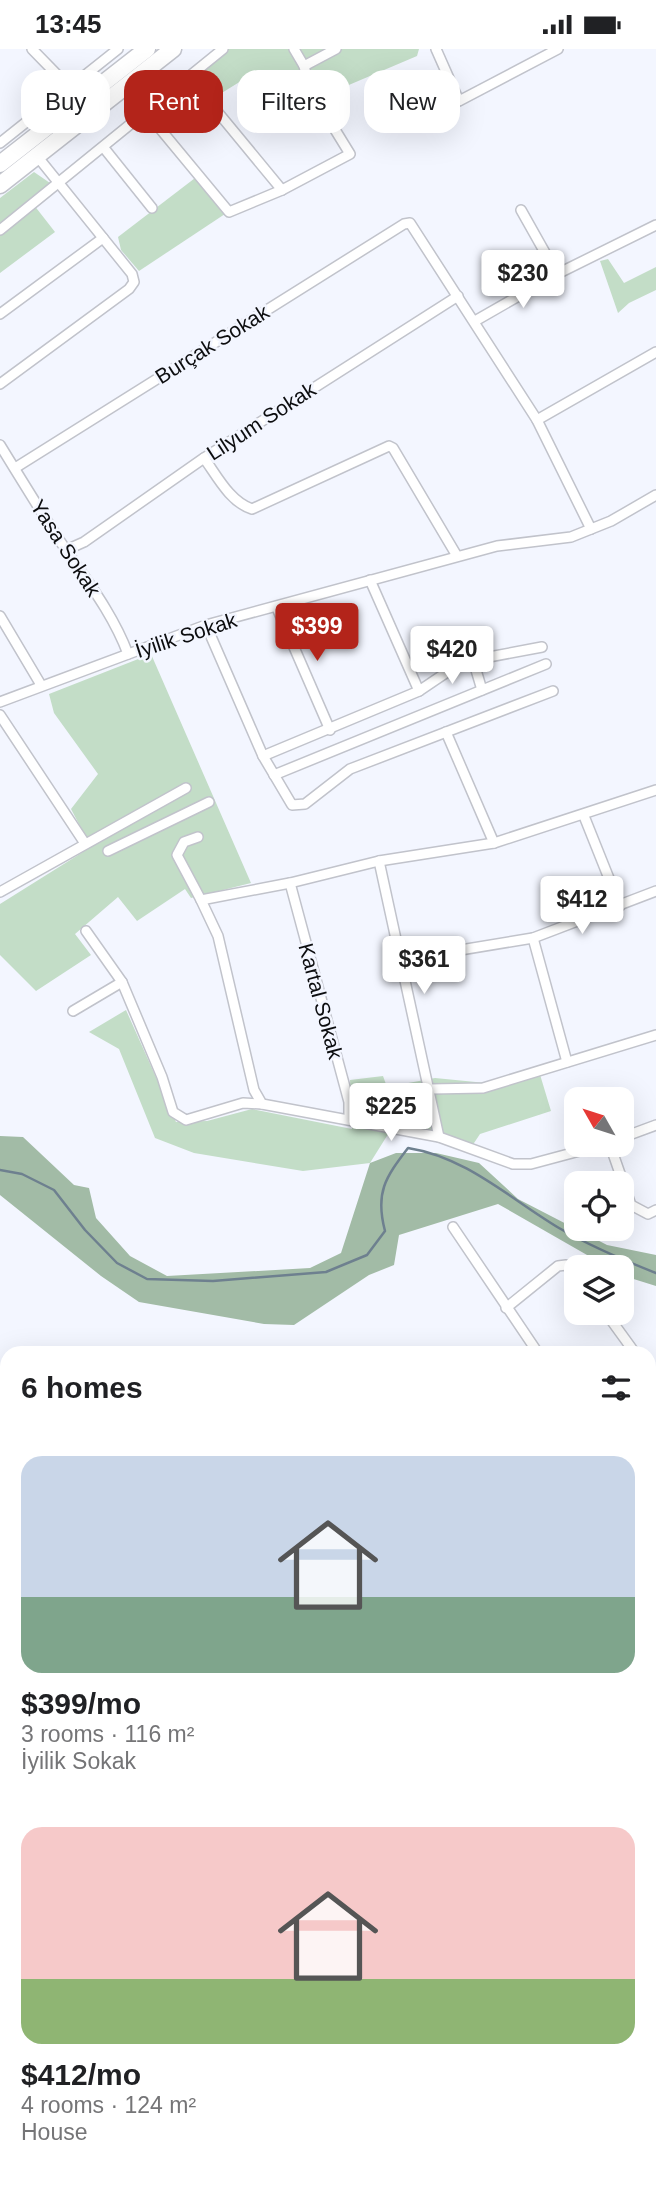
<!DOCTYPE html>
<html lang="en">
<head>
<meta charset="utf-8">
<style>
	:root { --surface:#fff; --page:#f6f6f6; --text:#202124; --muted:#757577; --accent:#b3241a }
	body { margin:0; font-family:Helvetica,sans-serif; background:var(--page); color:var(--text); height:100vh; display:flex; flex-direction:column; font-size:26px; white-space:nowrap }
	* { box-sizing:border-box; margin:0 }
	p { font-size:23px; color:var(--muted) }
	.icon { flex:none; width:38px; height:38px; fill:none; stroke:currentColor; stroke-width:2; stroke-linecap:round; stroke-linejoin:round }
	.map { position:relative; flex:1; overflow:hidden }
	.drawer { position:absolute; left:0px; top:1297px; width:656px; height:842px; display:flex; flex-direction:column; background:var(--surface); border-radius:21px 21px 0 0; box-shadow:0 7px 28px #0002 }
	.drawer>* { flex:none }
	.hud { position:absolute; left:21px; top:21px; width:614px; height:63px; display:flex; gap:14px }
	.needle { width:46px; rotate:309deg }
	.fabs { position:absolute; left:564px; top:1038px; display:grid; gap:14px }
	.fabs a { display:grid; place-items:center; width:70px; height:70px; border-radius:14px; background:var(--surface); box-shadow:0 7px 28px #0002; font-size:35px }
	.price { position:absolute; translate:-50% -60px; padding:0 16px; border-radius:7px; background:#fff; color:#222; font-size:23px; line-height:46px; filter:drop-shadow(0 2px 4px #0008) }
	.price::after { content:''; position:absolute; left:50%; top:42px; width:21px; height:16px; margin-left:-10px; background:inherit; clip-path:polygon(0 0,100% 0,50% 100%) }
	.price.on { background:var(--accent); color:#fff }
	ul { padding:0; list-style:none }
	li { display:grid; align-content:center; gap:14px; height:371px; padding:0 21px }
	li span { display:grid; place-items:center; height:217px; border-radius:21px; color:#555 }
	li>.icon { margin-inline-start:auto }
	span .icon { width:126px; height:126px; fill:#fffc; stroke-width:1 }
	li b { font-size:30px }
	h2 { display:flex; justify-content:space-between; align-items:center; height:84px; padding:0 21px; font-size:30px }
	.pill { padding:0 24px; border-radius:21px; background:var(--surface); box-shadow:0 7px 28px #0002; font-size:24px; line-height:63px }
	.pill.on { background:var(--accent); color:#fff }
	.status { display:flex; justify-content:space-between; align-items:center; height:49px; padding:0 35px; background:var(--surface); direction:ltr }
	.status svg { height:19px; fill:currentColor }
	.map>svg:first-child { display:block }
	.green { fill:#c3ddc7 }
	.forest { fill:#a2bba6 }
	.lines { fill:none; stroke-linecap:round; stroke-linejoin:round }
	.stream { stroke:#6e808f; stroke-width:2.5 }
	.street-casing { stroke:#c1c3cb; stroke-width:12 }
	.highway-casing { stroke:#c1c3cb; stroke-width:19 }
	.street { stroke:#fff; stroke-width:9 }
	.highway { stroke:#fff; stroke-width:16 }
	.labels { text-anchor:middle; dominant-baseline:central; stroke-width:5; stroke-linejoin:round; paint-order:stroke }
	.street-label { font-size:21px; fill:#0c0d0f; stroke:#f3f6ff }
</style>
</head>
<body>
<div class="status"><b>13:45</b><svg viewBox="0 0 49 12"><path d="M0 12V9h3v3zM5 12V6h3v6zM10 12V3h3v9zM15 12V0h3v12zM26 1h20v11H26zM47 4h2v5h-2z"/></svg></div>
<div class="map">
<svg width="656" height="2138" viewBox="0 0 656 2138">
	<rect width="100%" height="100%" fill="#f3f6ff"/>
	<g class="green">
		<path d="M221 0H419L417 7 330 44 286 39 254 24 212 50 170 84 146 56Z"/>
		<path d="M34 123 50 134 30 151 55 183 0 224V149Z"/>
		<path d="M199 126 228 163 139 222 121 201 118 188Z"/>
		<path d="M608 210 624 234 656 218V241L629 254 618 264 600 212Z"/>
		<path d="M151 605 251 834 191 849 185 840 137 872 118 848 75 885 91 906 36 942 0 906V855L91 798 71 760 98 725 54 664 49 645Z"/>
		<path d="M126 961 176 1073 207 1072 252 1060 352 1080 350 1031 383 1027 387 1038 435 1029 486 1034 538 1019 551 1062 480 1085 470 1100 390 1082 370 1114 303 1122 194 1104 155 1089 119 1000 89 983Z"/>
	</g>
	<path class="forest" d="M0 1087 23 1088 74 1136 89 1139 96 1169 130 1207 167 1227 310 1219 341 1204 370 1114 396 1104H436L479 1114 518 1150 607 1196 656 1206V1237L624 1227 621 1218H608L498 1155 399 1186 394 1216 369 1226 294 1276 264 1275 139 1253 101 1227 0 1146Z"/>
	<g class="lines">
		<path class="stream" d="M0 1121 22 1125 54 1141 85 1181 117 1214 147 1230 213 1232 326 1223 367 1206 385 1182C375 1144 385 1129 408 1099 466 1108 509 1149 559 1179 590 1197 623 1211 656 1224"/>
		<defs>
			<g id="street">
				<path d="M32 0 70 39"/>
				<path d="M436 0 459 52 558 0"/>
				<path d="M304 17 336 0"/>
				<path d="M216 61 282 141"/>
				<path d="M147 64 229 163 282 141 350 105 310 40 304 17 294 0"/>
				<path d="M0 94 118 0"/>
				<path d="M104 99 152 159"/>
				<path d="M521 161 557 225"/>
				<path d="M0 181 223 0"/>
				<path d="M0 265 103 189"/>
				<path d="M475 272 557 225 656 176"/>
				<path d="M0 335 129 240 134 233 132 225 37 107"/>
				<path d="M537 371 656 303"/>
				<path d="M0 396C19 427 38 458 58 489 83 527 112 562 128 605"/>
				<path d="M204 409C217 427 230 453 252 460L389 397 393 399 457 507"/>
				<path d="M15 419 404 175 410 174 537 371 591 480"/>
				<path d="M66 501 84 493 204 409 458 247"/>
				<path d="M370 531 419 642"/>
				<path d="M277 559 330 681"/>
				<path d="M0 567 41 636"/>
				<path d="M206 576 263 707 292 756 305 755 350 720 553 642"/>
				<path d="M473 611 542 598"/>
				<path d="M0 653 206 576 497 497 571 488 611 472 656 446"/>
				<path d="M0 666 84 793"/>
				<path d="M446 683 494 794"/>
				<path d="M263 707 419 642 456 617 473 611 482 641"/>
				<path d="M274 726 546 615"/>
				<path d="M584 767 620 857"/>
				<path d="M198 788 184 793 177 806 201 851"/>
				<path d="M108 802 209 753"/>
				<path d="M379 812 439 1088"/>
				<path d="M290 834 349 1053V1070"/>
				<path d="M0 843 186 739"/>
				<path d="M86 882 122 933 162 1028 173 1063 186 1071 243 1054 262 1055"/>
				<path d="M533 889 567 1013"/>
				<path d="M400 911 533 889 656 842"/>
				<path d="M73 962 122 933"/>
				<path d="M431 1040 483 1039 656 986"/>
				<path d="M621 1089 656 1076"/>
				<path d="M602 1096 531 1115H513L439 1088 262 1055 254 1041 218 887 201 851 290 834 379 812 494 794 656 741"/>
				<path d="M610 1096 631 1156 648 1165 656 1161"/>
				<path d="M453 1178 538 1304"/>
				<path d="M506 1259 558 1217 566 1216 576 1223"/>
				<path d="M606 1264 635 1304"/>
				<path d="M649 1324 656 1335"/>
				<path d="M649 1431 656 1427"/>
				<path d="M649 1740 656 1743"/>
				<path d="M0 1756 7 1754"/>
				<path d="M649 1813 656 1808"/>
				<path d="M649 1924 656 1919"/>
				<path d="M649 2007 656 2019"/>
				<path d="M286 2132 289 2138"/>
			</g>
			<g id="highway">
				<path d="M0 115 147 0"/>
				<path d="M0 136 173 0"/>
				<path d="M0 1329 7 1338"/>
				<path d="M0 1349 7 1357"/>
				<path d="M649 1574 656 1571"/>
				<path d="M649 1589 656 1586"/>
			</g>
		</defs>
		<use href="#street" class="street-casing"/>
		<use href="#highway" class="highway-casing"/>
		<use href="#street" class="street"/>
		<use href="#highway" class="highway"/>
	</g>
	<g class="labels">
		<g class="street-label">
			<text transform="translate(212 295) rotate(-32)">Burçak Sokak</text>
			<text transform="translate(261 372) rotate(-33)">Lilyum Sokak</text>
			<text transform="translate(66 499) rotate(57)">Yasa Sokak</text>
			<text transform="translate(186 586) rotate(-18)">İyilik Sokak</text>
			<text transform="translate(321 952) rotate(75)">Kartal Sokak</text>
		</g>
	</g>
</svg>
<div class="fabs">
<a><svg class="needle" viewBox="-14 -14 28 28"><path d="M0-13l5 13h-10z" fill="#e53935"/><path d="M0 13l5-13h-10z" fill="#757577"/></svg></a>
<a><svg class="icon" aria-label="locate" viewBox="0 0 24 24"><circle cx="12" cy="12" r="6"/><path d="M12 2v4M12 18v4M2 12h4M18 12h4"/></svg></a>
<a><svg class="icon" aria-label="layers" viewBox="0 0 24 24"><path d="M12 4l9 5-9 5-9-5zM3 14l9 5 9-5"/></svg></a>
</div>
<b class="price" style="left:523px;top:261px">$230</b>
<b class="price on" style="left:317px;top:614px">$399</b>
<b class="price" style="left:452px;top:637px">$420</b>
<b class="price" style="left:582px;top:887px">$412</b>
<b class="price" style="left:424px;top:947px">$361</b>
<b class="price" style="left:391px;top:1094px">$225</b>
<div class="hud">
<a class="pill">Buy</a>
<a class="pill on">Rent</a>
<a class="pill">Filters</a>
<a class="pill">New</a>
</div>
<section class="drawer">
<h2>6 homes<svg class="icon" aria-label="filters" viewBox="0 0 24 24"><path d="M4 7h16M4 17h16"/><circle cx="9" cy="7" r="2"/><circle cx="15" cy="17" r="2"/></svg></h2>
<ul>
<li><span style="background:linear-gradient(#c9d6e8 65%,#7fa58c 0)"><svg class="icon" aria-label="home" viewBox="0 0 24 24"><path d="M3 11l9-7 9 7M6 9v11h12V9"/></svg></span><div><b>$399/mo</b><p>3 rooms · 116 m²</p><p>İyilik Sokak</p></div></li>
<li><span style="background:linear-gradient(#f6c9c9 70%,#8fb573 0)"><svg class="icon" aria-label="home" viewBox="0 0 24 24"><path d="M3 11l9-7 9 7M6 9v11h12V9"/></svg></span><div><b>$412/mo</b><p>4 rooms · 124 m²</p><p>House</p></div></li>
</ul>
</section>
</div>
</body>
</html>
